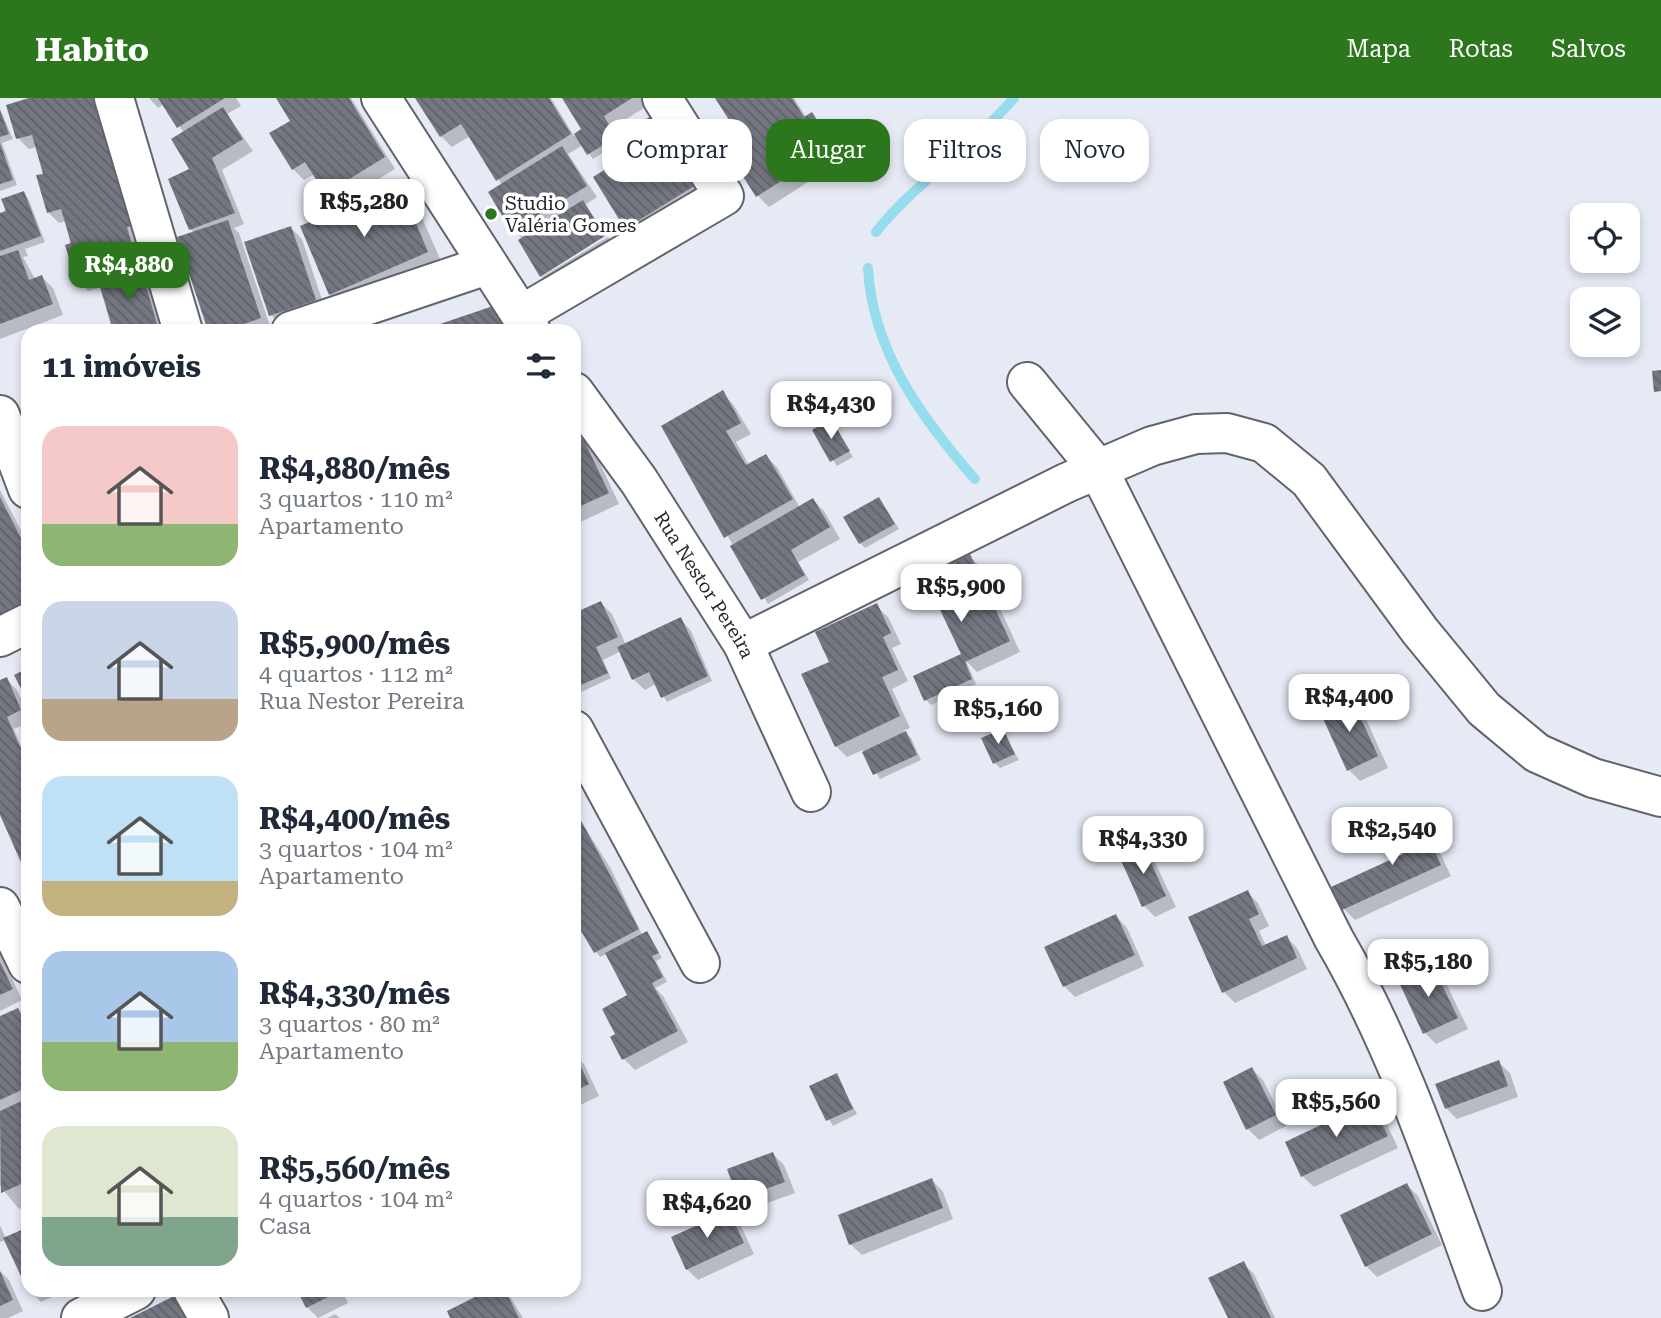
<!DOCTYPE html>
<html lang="pt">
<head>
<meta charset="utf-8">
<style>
	:root { --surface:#fff; --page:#f6f6f7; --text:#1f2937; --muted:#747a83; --accent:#2c771d }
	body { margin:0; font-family:"Roboto Serif",serif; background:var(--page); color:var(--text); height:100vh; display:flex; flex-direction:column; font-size:26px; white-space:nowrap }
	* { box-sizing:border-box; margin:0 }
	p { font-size:23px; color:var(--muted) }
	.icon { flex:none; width:38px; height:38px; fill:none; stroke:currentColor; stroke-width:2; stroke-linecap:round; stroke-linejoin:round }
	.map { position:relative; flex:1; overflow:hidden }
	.details { position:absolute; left:21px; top:226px; width:560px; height:973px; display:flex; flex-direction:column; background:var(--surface); border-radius:21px; box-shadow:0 4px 10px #0003 }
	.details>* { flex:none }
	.hud { position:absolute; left:602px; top:21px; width:665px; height:63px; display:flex; gap:14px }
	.tools { position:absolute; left:1570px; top:105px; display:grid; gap:14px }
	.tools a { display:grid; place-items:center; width:70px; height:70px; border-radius:14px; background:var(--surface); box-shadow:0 4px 10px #0003; font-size:35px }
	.price { position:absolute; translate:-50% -60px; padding:0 16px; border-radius:14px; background:#fff; color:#222; font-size:23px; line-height:46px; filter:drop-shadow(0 2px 4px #0008) }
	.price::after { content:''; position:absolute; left:50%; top:42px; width:21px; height:16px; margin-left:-10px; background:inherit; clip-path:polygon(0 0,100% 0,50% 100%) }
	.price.active { background:var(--accent); color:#fff }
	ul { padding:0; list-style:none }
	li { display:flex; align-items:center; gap:21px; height:175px; padding:0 21px }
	li span { display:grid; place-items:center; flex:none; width:196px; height:140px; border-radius:21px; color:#555 }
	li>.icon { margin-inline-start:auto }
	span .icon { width:84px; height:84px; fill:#fffc; stroke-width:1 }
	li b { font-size:30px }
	h2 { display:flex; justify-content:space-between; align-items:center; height:84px; padding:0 21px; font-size:30px }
	.chip { padding:0 24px; border-radius:21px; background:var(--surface); box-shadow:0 4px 10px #0003; font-size:24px; line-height:63px }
	.chip.active { background:var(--accent); color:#fff }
	header { display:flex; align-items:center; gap:42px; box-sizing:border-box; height:98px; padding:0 35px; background:var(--accent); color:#fff }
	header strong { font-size:33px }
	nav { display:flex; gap:38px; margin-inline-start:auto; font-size:24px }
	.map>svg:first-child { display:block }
	.shadow { fill:#0003 }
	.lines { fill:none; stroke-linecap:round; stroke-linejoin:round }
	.stream { stroke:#95dcec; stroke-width:10 }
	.building { fill:url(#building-back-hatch) }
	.minor-casing { stroke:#61646d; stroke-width:42 }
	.minor { stroke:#fff; stroke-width:38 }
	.poi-dot { fill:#2c771d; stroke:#fff; stroke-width:2.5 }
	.labels { text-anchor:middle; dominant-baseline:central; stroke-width:7; stroke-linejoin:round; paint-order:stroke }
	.poi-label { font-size:19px; fill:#26272b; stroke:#fff; text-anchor:start }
	.street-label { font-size:19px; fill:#26272b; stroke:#fff }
</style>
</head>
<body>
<header>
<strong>Habito</strong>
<nav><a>Mapa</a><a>Rotas</a><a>Salvos</a></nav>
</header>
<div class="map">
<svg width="1661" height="1220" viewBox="0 0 1661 1220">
	<defs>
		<pattern id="building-back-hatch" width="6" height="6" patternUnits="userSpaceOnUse" patternTransform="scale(1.75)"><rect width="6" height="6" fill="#747781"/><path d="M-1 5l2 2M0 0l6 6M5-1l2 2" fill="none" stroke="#5f626a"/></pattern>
	</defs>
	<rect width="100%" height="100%" fill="#e6eaf5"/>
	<g class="shadow">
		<path d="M34 0H104L147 176H145L151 183 166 233H115L102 189 88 193 77 182 66 123 59 125 48 114 45 77 37 49 29 51 18 40Z"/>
		<path d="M149 0H236L241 8 227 16 253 53 222 72 244 126 234 130 239 135 271 231 210 233 194 135 190 131 192 72 184 35 164 6 158 10Z"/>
		<path d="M278 0H351L395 71 337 106 315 76 304 82 293 71V23Z"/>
		<path d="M418 0H551L574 38 584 32 562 0H642L647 8 612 30 618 41 661 32 703 100 637 141 626 130 629 59 620 44 593 61 583 47 568 56 597 99 585 107 606 136 541 178 520 143 522 141 514 133 502 87 470 38 452 49 441 38Z"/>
		<path d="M717 0H794L806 19 811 16 822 27 844 61 769 109 758 98 747 58 731 22Z"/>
		<path d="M0 11 13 41 2 45 17 87 0 93Z"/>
		<path d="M399 87 415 104 444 170 347 212 330 196Z"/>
		<path d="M23 95 28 100 45 144 25 151 28 158 23 159 35 181 42 179 53 190 63 217 0 241V117Z"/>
		<path d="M291 130 302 141 326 214 282 228 271 217Z"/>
		<path d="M608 139 615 150 552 189 542 179Z"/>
		<path d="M722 295 733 306 751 336 736 344 749 367 766 358 777 369 800 410 813 402 824 413 840 441 798 464 809 482 768 506 663 329Z"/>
		<path d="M830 324 853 359 837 368 815 333Z"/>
		<path d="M583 342 594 353 619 406 574 427V346Z"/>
		<path d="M0 392 28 446V524L0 536Z"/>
		<path d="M879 401 899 431 865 450 860 445Z"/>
		<path d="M969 458 981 469 1020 554 977 574 966 563 976 586 931 607 926 602 963 557Z"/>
		<path d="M601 505 612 516 626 547 680 521 691 533 712 583 667 604 656 586 645 592 633 581 621 553 603 562 611 580 577 596 574 593V517Z"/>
		<path d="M876 508 888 519 901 546 892 550 908 583 892 591 910 630 903 633 911 640 921 662 880 681 863 652 847 659 836 648 831 564Z"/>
		<path d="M6 581 17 592 28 616V625L14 631 22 650 28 648V775L0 712V584Z"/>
		<path d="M1351 601 1362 612 1388 670 1360 683 1349 672Z"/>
		<path d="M1002 633 1019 662 1000 670 995 665Z"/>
		<path d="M577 717 611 771 642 837 646 835 651 840 662 860 656 863 667 884 655 890 663 898 688 944 635 972 624 961 617 937 631 898 607 856 600 859 574 825V718Z"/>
		<path d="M1418 721 1429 732 1451 778 1355 822 1344 811 1405 757Z"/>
		<path d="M1142 749 1153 760 1176 809 1155 819 1144 808Z"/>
		<path d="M1247 794 1258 805 1269 828 1259 833 1266 848 1286 839 1297 850 1307 871 1235 905 1224 894Z"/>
		<path d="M1116 818 1127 830 1144 868 1075 899 1064 888Z"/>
		<path d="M0 854 22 902 0 913Z"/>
		<path d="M1432 868 1443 879 1468 931 1436 946 1425 935Z"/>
		<path d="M18 912 28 922V1107L19 1111 0 1088V920Z"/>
		<path d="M574 956 584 966 599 998 574 1010Z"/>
		<path d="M1498 964 1510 975 1518 999 1457 1021 1446 1010Z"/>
		<path d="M1252 971 1263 982 1286 1028 1259 1042 1248 1031Z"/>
		<path d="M836 977 857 1016 833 1028 811 989Z"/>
		<path d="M1371 1005 1382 1016 1398 1050 1314 1089 1302 1078Z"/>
		<path d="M773 1056 784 1067 795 1095 751 1111 740 1100 729 1072Z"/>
		<path d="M932 1082 943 1094 953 1121 862 1157 850 1146Z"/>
		<path d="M1407 1087 1418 1098 1442 1147 1377 1179 1366 1168Z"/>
		<path d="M729 1115 740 1126 754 1156 698 1182 687 1171Z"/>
		<path d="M0 1127 6 1141 28 1131V1189L6 1142 0 1144Z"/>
		<path d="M1243 1165 1254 1176 1275 1220H1230Z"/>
		<path d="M0 1173 9 1182 23 1213 8 1220H0Z"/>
		<path d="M29 1192H67L41 1204Z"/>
		<path d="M299 1192H341L348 1205 318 1220 307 1209Z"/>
		<path d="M493 1192H506L523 1220H452L449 1214Z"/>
		<path d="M335 1216 340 1220H327Z"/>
	</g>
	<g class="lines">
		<g class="stream">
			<path d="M876 134C916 84 972 49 1014 0"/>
			<path d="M868 170C872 252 922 321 975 381"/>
		</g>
	</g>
	<g class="building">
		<path d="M29 0H97L134 127 127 129 137 165 76 183 65 147 71 145 61 111 47 115 36 77 43 76 32 37 16 41 6 7Z"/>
		<path d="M158 0H225L177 30Z"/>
		<path d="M276 0H349L385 59 325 96 305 64 292 72 269 35 290 23Z"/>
		<path d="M415 0H549L571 36 496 83 461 26 440 39Z"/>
		<path d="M562 0H632L604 18 616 39 587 57 574 36 581 31Z"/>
		<path d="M715 0H792L804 19 812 14 834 49 756 99 734 64 744 58 724 26 729 22Z"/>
		<path d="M223 9 243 41 212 60 235 115 189 132 168 81 189 71 171 41Z"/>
		<path d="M0 12 9 36 0 39Z"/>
		<path d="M651 18 694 88 625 131 593 79 627 58 616 40Z"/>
		<path d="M0 45 13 82 0 86Z"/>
		<path d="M562 48 587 88 512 134 488 94Z"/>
		<path d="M399 85 428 154 329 197 300 128Z"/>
		<path d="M24 93 41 138 0 153V115L6 113 1 101Z"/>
		<path d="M583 102 605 138 540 179 518 142Z"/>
		<path d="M228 122 261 220 224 233H208L177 139Z"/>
		<path d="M291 128 316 202 269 218 244 144Z"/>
		<path d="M18 152 29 182 42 177 53 206 0 226V158Z"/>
		<path d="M141 170 159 233H113L98 182Z"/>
		<path d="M499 206 508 233H423L434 228Z"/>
		<path d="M1661 272V293L1654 294 1652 273Z"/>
		<path d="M723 292 741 325 726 333 746 367 766 356 793 401 724 440 661 328Z"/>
		<path d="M831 321 850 353 830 364 812 332Z"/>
		<path d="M583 340 609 395 574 411V344Z"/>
		<path d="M0 399 28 454V507L0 522Z"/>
		<path d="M879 399 895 426 859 446 843 419Z"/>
		<path d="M813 400 830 429 791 452 805 477 761 502 730 448Z"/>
		<path d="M970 456 1010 543 965 564 972 581 924 603 913 578 961 556 924 478Z"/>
		<path d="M601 503 618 539 596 549 608 575 574 590V515Z"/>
		<path d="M877 505 891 535 883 539 898 572 882 579 900 618 835 649 801 576 829 564 815 534Z"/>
		<path d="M681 519 708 578 661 600 649 574 632 582 617 549Z"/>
		<path d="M28 570V604L14 577Z"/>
		<path d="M7 579 21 612 7 619 20 649 28 646V780L0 717V582Z"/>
		<path d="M1351 599 1378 658 1347 673 1320 614Z"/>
		<path d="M1003 631 1015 656 993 666 981 640Z"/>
		<path d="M906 633 917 657 873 677 862 654Z"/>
		<path d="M577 715 639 831 594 855 580 831 576 833 574 828V716Z"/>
		<path d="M1419 719 1441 767 1342 812 1331 789 1403 756 1391 731Z"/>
		<path d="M1143 747 1166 798 1142 809 1119 758Z"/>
		<path d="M1248 792 1259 816 1249 821 1262 848 1287 837 1297 860 1222 895 1188 819Z"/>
		<path d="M1116 816 1135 857 1063 889 1044 849Z"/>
		<path d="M647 833 659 855 652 858 663 879 652 885 678 933 622 962 610 939 615 936 602 911 627 897 605 855Z"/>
		<path d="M0 864 13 891 0 897Z"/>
		<path d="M1432 866 1458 920 1423 936 1398 882Z"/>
		<path d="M18 910 28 930V989L0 1002V918Z"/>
		<path d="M574 954 589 986 574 994Z"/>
		<path d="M1499 962 1508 988 1445 1011 1435 986Z"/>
		<path d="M1252 969 1276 1017 1246 1032 1223 984Z"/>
		<path d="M837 975 853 1011 826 1023 809 988Z"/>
		<path d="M28 1000V1083L1 1095 0 1013Z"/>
		<path d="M1371 1003 1388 1038 1301 1079 1285 1044Z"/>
		<path d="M773 1054 785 1084 738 1101 727 1071Z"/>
		<path d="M932 1080 943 1110 849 1147 838 1117Z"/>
		<path d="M1407 1085 1432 1136 1365 1169 1340 1117Z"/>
		<path d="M729 1113 744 1145 686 1172 671 1139Z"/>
		<path d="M28 1129V1193L3 1140Z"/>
		<path d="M1244 1163 1271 1220H1228L1208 1180Z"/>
		<path d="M0 1173 13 1202 0 1208Z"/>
		<path d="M297 1192H337L338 1194 306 1210Z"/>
		<path d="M489 1192H505L519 1220H450L447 1213Z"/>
		<path d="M176 1197 188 1220H130Z"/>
	</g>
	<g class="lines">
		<defs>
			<g id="minor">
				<path d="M114 0 183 233"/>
				<path d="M381 0 531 233"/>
				<path d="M521 217 724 98 662 0"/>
				<path d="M291 233 487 167"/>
				<path d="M1027 284 1098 371 1334 841C1398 951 1438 1073 1482 1193"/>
				<path id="s1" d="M574 294 639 383 743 546 811 694"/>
				<path d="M0 317 28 391"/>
				<path d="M0 539 28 525"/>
				<path d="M743 546 1066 385 1152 348 1196 336 1227 335 1264 345 1309 382 1420 533 1484 611 1537 655 1593 680 1661 699"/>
				<path d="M574 632 700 865"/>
				<path d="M0 809 28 866"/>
				<path d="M193 1192 209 1220"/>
				<path d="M81 1220 136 1192"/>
			</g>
		</defs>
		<use href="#minor" class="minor-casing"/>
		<use href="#minor" class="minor"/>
	</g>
	<circle class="poi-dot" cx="491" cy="116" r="7"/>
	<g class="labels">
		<g class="poi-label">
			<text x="505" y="105">Studio<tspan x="505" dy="22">Valéria Gomes</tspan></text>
		</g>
		<g class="street-label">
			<text stroke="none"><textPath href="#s1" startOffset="233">Rua Nestor Pereira</textPath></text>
		</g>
	</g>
</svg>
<div class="tools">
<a><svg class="icon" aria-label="locate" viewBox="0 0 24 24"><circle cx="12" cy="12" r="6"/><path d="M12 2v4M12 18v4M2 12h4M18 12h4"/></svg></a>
<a><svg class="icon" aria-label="layers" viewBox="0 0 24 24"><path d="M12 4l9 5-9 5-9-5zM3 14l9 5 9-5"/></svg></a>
</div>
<b class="price" style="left:364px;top:141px">R$5,280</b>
<b class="price active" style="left:129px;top:204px">R$4,880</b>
<b class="price" style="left:831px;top:343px">R$4,430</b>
<b class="price" style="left:961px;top:526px">R$5,900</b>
<b class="price" style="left:1349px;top:636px">R$4,400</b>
<b class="price" style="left:998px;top:648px">R$5,160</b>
<b class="price" style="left:1392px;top:769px">R$2,540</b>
<b class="price" style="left:1143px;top:778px">R$4,330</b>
<b class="price" style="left:1428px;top:901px">R$5,180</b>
<b class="price" style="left:1336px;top:1041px">R$5,560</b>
<b class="price" style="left:707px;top:1142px">R$4,620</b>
<div class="hud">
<a class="chip">Comprar</a>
<a class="chip active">Alugar</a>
<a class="chip">Filtros</a>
<a class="chip">Novo</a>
</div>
<section class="details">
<h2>11 imóveis<svg class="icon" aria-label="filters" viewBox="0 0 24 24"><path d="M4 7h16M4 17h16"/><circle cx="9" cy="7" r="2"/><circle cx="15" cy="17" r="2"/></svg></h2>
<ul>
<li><span style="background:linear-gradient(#f6c9c9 70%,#8fb573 0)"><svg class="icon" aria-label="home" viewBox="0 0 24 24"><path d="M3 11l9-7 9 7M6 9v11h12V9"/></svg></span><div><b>R$4,880/mês</b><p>3 quartos · 110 m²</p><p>Apartamento</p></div></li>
<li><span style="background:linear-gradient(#c9d6e8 70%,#b9a48a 0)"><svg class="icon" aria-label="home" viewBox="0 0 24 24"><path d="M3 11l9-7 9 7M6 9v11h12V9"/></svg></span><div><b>R$5,900/mês</b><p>4 quartos · 112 m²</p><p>Rua Nestor Pereira</p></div></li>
<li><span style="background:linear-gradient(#bfe0f5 75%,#c2b280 0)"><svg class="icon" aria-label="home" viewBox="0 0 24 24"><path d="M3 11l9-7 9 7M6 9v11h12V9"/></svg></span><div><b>R$4,400/mês</b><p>3 quartos · 104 m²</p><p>Apartamento</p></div></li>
<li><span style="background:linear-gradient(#a9c7e8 65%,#8fb573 0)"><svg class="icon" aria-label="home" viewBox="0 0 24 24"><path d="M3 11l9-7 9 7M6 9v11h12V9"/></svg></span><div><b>R$4,330/mês</b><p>3 quartos · 80 m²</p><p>Apartamento</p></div></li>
<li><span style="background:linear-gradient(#dfe7d0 65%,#7fa58c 0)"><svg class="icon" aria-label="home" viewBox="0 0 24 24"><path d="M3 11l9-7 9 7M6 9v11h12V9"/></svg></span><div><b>R$5,560/mês</b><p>4 quartos · 104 m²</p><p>Casa</p></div></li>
</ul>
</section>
</div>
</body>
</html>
